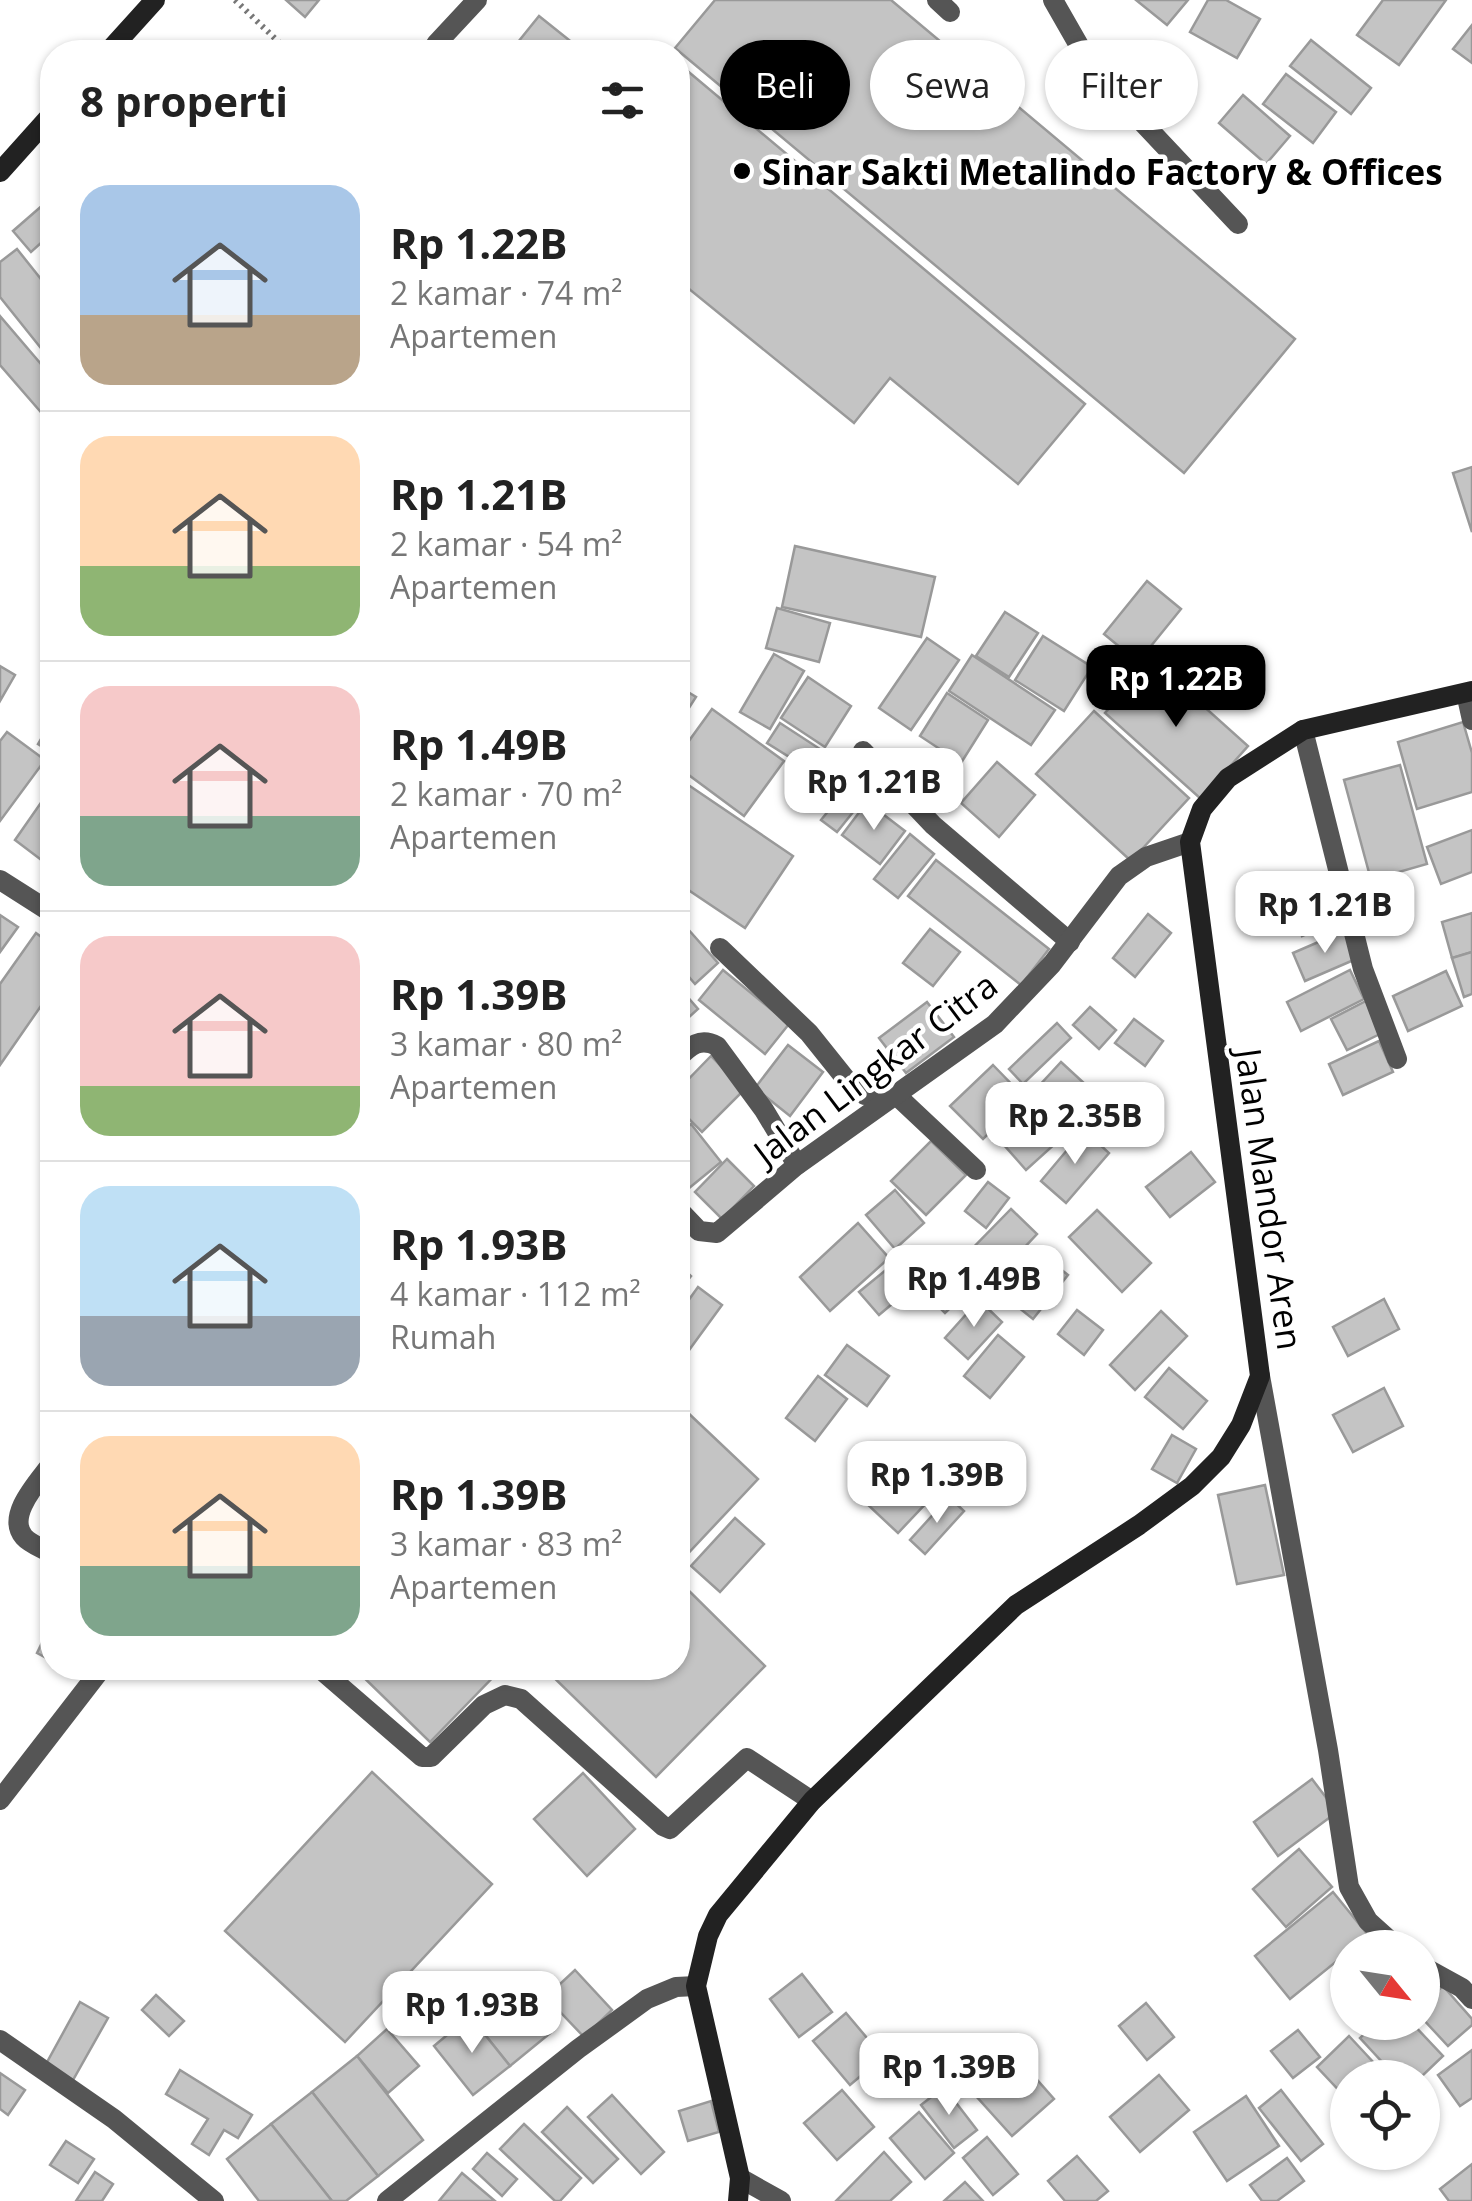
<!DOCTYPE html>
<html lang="id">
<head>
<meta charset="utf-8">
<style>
	:root { --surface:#fff; --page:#f2f2f2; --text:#222; --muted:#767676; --line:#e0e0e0; --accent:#000 }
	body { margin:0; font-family:"Open Sans",sans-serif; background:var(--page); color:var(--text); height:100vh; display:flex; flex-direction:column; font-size:38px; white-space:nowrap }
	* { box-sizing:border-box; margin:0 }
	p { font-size:32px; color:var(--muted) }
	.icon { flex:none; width:55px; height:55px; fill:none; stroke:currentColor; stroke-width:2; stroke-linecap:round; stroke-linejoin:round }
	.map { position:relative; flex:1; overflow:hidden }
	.drawer { position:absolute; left:40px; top:40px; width:650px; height:1640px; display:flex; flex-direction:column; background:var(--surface); border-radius:40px; box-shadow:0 2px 8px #0004 }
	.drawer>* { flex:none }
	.guide { position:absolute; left:720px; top:40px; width:600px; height:90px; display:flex; gap:20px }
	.needle { width:65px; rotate:120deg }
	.tools { position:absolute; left:1330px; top:1930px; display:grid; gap:20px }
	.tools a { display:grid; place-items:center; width:110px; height:110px; border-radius:50%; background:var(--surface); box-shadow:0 2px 8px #0004; font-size:50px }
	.price { position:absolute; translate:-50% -85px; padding:0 22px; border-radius:20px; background:#fff; color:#222; font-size:32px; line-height:65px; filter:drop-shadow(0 2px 5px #0008) }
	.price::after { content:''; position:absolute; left:50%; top:60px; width:30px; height:22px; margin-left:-15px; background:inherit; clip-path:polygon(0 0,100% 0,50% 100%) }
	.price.active { background:var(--accent); color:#fff }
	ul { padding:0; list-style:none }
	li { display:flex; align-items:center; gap:30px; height:250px; padding:0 40px }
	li+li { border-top:2px solid var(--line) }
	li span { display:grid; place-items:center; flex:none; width:280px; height:200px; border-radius:30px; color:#555 }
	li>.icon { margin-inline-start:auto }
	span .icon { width:120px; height:120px; fill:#fffc; stroke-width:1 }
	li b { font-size:42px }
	h2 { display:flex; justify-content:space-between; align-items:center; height:120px; padding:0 40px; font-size:42px }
	.chip { padding:0 35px; border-radius:45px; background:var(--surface); box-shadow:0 2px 8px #0004; font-size:35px; line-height:90px }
	.chip.active { background:var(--accent); color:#fff }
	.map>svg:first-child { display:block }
	.building { fill:#c4c4c4; stroke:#999; stroke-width:2.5 }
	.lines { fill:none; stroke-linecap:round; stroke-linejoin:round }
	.path { stroke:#777; stroke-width:6; stroke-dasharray:2.5 5; stroke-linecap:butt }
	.lane { stroke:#555; stroke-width:20 }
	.street { stroke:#555; stroke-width:20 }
	.secondary { stroke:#222; stroke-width:20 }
	.poi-dot { fill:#000; stroke:#fff; stroke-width:4 }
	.labels { text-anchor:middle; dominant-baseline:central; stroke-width:9; stroke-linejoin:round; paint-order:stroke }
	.poi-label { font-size:35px; font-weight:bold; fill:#000; stroke:#fff; text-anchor:start }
	.street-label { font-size:35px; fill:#000; stroke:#fff }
</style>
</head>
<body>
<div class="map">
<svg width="1472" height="2201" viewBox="0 0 1472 2201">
	<rect width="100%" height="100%" fill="#fff"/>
	<g class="building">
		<path d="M286 0H319L305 17Z"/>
		<path d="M715 0H891L1295 339 1184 473 675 48Z"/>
		<path d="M1136 0H1188L1167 25Z"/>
		<path d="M1208 0H1226L1260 19 1237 58 1190 32Z"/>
		<path d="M1383 0H1446L1399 65 1357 35Z"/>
		<path d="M539 16 584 52H510Z"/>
		<path d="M1472 25V63L1453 49Z"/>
		<path d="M1311 40 1371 88 1351 114 1290 66Z"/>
		<path d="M678 63 1085 404 1018 484 890 378 854 423 678 280Z"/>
		<path d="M1286 74 1336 112 1313 143 1263 104Z"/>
		<path d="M1243 95 1290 136 1266 164 1219 123Z"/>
		<path d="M52 197V233L31 252 13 231Z"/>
		<path d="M17 249 52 293V362L0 297V262Z"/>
		<path d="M0 316 52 377V425L0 365Z"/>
		<path d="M1472 467V532L1453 473Z"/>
		<path d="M795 546 935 577 921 637 782 607Z"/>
		<path d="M1147 581 1181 609 1138 662 1104 634Z"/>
		<path d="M777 608 830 623 819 662 766 648Z"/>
		<path d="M1005 612 1038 633 1009 677 976 656Z"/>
		<path d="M1043 636 1092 667 1064 711 1015 680Z"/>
		<path d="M927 638 959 660 911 730 879 708Z"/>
		<path d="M774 654 804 671 770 729 740 712Z"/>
		<path d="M972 655 1055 710 1031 745 949 691Z"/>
		<path d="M1152 660 1248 746 1201 799 1105 713Z"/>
		<path d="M0 666 15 675 0 701Z"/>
		<path d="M808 677 851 706 825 747 781 718Z"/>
		<path d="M678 686 696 697 678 725Z"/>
		<path d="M947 693 988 720 961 763 920 736Z"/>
		<path d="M712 709 784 761 744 816 678 767V756Z"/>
		<path d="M1094 711 1189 798 1131 861 1036 774Z"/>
		<path d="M52 720V753L38 744Z"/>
		<path d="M1463 722 1472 753V792L1417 809 1398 742Z"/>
		<path d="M780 723 823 751 810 770 767 743Z"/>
		<path d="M7 732 45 760 0 821V741Z"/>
		<path d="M997 762 1035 795 999 837 961 803Z"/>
		<path d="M1400 765 1427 864 1371 880 1344 780Z"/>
		<path d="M678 778 793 856 745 928 678 883Z"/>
		<path d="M851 783 866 796 837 832 821 820Z"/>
		<path d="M47 794 52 798V868L15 840Z"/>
		<path d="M867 802 905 831 880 864 842 835Z"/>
		<path d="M1472 830V872L1441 884 1427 847Z"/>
		<path d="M910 834 934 854 898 898 874 879Z"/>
		<path d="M936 860 1049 949 1021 985 908 896Z"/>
		<path d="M1331 890 1343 918 1302 936 1290 907Z"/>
		<path d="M1472 913V952L1452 958 1442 922Z"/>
		<path d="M1148 914 1171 933 1135 977 1113 958Z"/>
		<path d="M0 915 18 927 0 952Z"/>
		<path d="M687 928 718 963 695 984 678 964V937Z"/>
		<path d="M930 929 960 952 933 986 903 963Z"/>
		<path d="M1344 931 1356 959 1305 981 1293 953Z"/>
		<path d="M36 933 52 945V990L0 1065V984Z"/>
		<path d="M1472 952V994L1464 997 1452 958Z"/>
		<path d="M723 970 789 1024 765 1054 699 1000Z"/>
		<path d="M1350 970 1364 999 1301 1031 1287 1002Z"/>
		<path d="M1446 971 1462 1006 1408 1031 1393 996Z"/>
		<path d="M678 986 698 1009 678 1027Z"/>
		<path d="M1366 1001 1382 1033 1347 1050 1331 1019Z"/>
		<path d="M927 1002 954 1037 906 1073 879 1038Z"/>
		<path d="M1090 1007 1116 1030 1099 1049 1073 1025Z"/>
		<path d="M1134 1019 1163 1041 1145 1066 1115 1043Z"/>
		<path d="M1057 1023 1071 1038 1023 1084 1009 1069Z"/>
		<path d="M1379 1041 1393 1072 1343 1095 1329 1064Z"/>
		<path d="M788 1045 823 1072 790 1116 755 1088Z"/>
		<path d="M711 1056 744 1090 702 1132 678 1108V1090Z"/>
		<path d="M1061 1062 1098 1096 1074 1121 1038 1087Z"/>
		<path d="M993 1065 1025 1098 983 1139 950 1106Z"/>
		<path d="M1037 1099 1067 1133 1026 1170 996 1136Z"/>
		<path d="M691 1124 721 1162 688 1189 678 1176V1136Z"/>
		<path d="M1084 1130 1109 1153 1066 1203 1041 1181Z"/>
		<path d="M931 1141 966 1175 926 1215 891 1181Z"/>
		<path d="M1191 1152 1215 1182 1170 1217 1146 1187Z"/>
		<path d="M727 1159 754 1186 722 1219 695 1192Z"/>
		<path d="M988 1182 1009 1198 986 1228 965 1211Z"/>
		<path d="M895 1190 924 1223 895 1249 866 1215Z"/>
		<path d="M1011 1209 1037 1234 990 1284 963 1258Z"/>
		<path d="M1097 1210 1151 1263 1122 1292 1069 1237Z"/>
		<path d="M858 1223 889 1258 830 1311 800 1277Z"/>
		<path d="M1039 1252 1068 1275 1033 1319 1004 1296Z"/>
		<path d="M678 1264 691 1276 678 1292Z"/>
		<path d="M892 1265 911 1288 879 1315 859 1292Z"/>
		<path d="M939 1265 966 1293 945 1313 918 1286Z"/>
		<path d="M698 1287 722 1305 684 1357 678 1353V1315Z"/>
		<path d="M1384 1299 1399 1329 1348 1356 1333 1327Z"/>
		<path d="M979 1300 1002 1322 968 1359 945 1338Z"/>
		<path d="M1077 1310 1103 1330 1084 1355 1058 1334Z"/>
		<path d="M1161 1311 1187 1336 1135 1390 1110 1365Z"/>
		<path d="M998 1335 1024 1357 990 1398 964 1376Z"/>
		<path d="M847 1345 889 1376 867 1406 825 1375Z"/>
		<path d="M1169 1368 1207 1401 1183 1429 1145 1397Z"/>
		<path d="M818 1376 847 1399 815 1441 786 1418Z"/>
		<path d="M1384 1388 1403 1426 1353 1452 1333 1415Z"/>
		<path d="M685 1410 758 1479 681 1561 678 1558V1418Z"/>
		<path d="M1172 1435 1196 1449 1177 1483 1152 1469Z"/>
		<path d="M898 1470 930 1499 898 1533 867 1504Z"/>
		<path d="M1265 1485 1284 1575 1237 1584 1218 1495Z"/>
		<path d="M949 1497 964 1511 925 1554 910 1540Z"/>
		<path d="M735 1518 764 1544 720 1592 691 1566Z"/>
		<path d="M678 1580 765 1666 656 1777 544 1668H678Z"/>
		<path d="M49 1628 52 1630V1661L37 1653Z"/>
		<path d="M354 1668H502L430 1742Z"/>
		<path d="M372 1772 492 1884 345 2042 225 1931Z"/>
		<path d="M583 1773 635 1829 587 1876 534 1819Z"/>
		<path d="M1312 1779 1337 1812 1278 1856 1254 1822Z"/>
		<path d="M1299 1849 1332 1887 1286 1927 1253 1889Z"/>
		<path d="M1333 1892 1368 1935 1354 1948H1348V1952L1290 1999 1255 1956Z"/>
		<path d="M575 1970 612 2010 584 2037 546 1997Z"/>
		<path d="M802 1974 832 2012 799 2037 770 1999Z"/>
		<path d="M515 1981 554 2030 510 2066 470 2016Z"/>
		<path d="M1443 1986 1472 2019V2025L1448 2046 1422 2018V2004Z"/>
		<path d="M156 1995 184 2021 169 2036 142 2010Z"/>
		<path d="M80 2002 108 2018 73 2080 46 2064Z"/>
		<path d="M1146 2003 1174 2037 1147 2060 1119 2026Z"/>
		<path d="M846 2013 883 2057 850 2085 813 2041Z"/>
		<path d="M470 2016 510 2066 473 2095 434 2046Z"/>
		<path d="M1377 2022H1411L1443 2056 1420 2078H1397L1360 2038Z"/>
		<path d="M387 2029 419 2066 388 2093 357 2056Z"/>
		<path d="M1298 2030 1320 2057 1293 2078 1271 2051Z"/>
		<path d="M1349 2036 1388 2078H1348V2100L1317 2067Z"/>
		<path d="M1009 2048 1054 2099 1012 2136 967 2086Z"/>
		<path d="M1472 2050V2098L1460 2106 1438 2075Z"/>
		<path d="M357 2056 423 2140 378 2176 312 2092Z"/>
		<path d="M180 2070 252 2115 238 2138 224 2130 209 2155 192 2144 208 2119 166 2094Z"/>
		<path d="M0 2073 25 2090 8 2115 0 2109Z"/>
		<path d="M1159 2075 1189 2110 1140 2152 1110 2117Z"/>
		<path d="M944 2087 977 2130 954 2148 921 2105Z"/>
		<path d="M842 2090 874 2127 837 2160 804 2123Z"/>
		<path d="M1281 2090 1323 2144 1301 2161 1259 2108Z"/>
		<path d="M312 2092 378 2176 346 2201H332L271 2124Z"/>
		<path d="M612 2095 664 2152 641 2174 588 2117Z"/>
		<path d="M1246 2096 1279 2146 1227 2181 1194 2132Z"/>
		<path d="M711 2101 719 2132 688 2141 679 2111Z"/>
		<path d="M567 2107 618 2159 593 2183 542 2132Z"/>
		<path d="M919 2112 954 2153 925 2179 890 2138Z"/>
		<path d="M271 2124 332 2201H259L227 2159Z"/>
		<path d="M524 2124 581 2178 560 2201H555L500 2149Z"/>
		<path d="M987 2137 1018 2174 993 2195 963 2158Z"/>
		<path d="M66 2141 94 2159 78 2183 50 2165Z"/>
		<path d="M884 2152 911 2182 890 2201H836Z"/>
		<path d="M487 2153 517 2179 502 2196 473 2169Z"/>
		<path d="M1077 2156 1108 2191 1096 2201H1065L1048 2181Z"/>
		<path d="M1287 2158 1304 2181 1277 2201H1262L1250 2185Z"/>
		<path d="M1472 2164V2201H1449L1440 2189Z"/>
		<path d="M95 2172 113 2184 102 2201H76Z"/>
		<path d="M462 2173 495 2201H439Z"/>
		<path d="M965 2182 983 2201H944Z"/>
	</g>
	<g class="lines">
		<path class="path" d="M235 0 289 52"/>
		<g class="lane">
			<path d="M937 0 950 12"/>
			<path d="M436 44 477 0"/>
			<path d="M319 1668 422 1757H431L484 1705 505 1695 521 1699 663 1826 670 1829 747 1758 812 1801"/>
		</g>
		<g class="street">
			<path d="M1053 0 1093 70 1238 224"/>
			<path d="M1466 693 1472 720"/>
			<path d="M1303 730 1363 969 1397 1059"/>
			<path d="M863 751 933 825 1070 942"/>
			<path d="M0 880 52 913"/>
			<path d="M720 948 809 1033 853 1088 865 1095 894 1093 976 1170"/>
			<path d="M678 1058C690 1046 700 1037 717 1046L764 1110 797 1165"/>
			<path d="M678 1209 699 1231 717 1233 797 1165 995 1024 1052 964 1119 876 1146 857 1190 842"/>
			<path d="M1260 1376 1328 1750 1349 1887 1368 1921 1398 1948"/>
			<path d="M52 1463C40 1480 5 1515 24 1537 30 1544 44 1549 52 1554"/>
			<path d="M0 1800 102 1668"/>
			<path d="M1422 1966 1462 1988 1472 1999"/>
			<path d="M0 2040 114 2119 214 2201"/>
			<path d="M740 2178 781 2201"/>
			<path d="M387 2201 578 2049 647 1999 676 1987 696 1986"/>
		</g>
		<g class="secondary">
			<path d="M108 52 155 0"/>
			<path d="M0 172 52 114"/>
			<path d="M738 2201 740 2178 696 1986 708 1936 718 1915 812 1801 1016 1605 1139 1525 1192 1486 1221 1457 1241 1425 1260 1376 1190 842 1202 809 1228 778 1303 730 1472 691"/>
		</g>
	</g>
	<circle class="poi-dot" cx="742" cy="171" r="10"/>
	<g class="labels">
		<g class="poi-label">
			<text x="762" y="171">Sinar Sakti Metalindo Factory &amp; Offices</text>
		</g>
		<g class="street-label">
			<text transform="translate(875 1068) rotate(-37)">Jalan Lingkar Citra</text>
			<text transform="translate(1270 1199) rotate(82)">Jalan Mandor Aren</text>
		</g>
	</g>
</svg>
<div class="tools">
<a><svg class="needle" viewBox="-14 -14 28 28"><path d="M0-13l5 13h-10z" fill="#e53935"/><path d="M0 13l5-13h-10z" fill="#767676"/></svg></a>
<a><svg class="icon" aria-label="locate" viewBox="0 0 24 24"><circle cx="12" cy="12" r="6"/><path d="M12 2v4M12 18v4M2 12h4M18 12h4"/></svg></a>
</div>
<b class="price active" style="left:1176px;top:730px">Rp 1.22B</b>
<b class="price" style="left:874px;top:833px">Rp 1.21B</b>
<b class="price" style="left:1325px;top:956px">Rp 1.21B</b>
<b class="price" style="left:1075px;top:1167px">Rp 2.35B</b>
<b class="price" style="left:974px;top:1330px">Rp 1.49B</b>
<b class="price" style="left:937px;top:1526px">Rp 1.39B</b>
<b class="price" style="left:472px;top:2056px">Rp 1.93B</b>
<b class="price" style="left:949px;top:2118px">Rp 1.39B</b>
<div class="guide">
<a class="chip active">Beli</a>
<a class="chip">Sewa</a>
<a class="chip">Filter</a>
</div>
<section class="drawer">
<h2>8 properti<svg class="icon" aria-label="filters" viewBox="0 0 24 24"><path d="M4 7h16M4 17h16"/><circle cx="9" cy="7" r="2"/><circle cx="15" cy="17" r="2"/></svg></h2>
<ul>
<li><span style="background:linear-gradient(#a9c7e8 65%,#b9a48a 0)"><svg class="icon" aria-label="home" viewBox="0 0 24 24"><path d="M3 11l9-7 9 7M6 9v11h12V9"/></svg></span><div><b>Rp 1.22B</b><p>2 kamar · 74 m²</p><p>Apartemen</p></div></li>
<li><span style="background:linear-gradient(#ffd9b3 65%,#8fb573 0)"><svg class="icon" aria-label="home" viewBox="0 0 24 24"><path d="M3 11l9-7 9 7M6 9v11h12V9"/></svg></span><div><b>Rp 1.21B</b><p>2 kamar · 54 m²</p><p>Apartemen</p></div></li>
<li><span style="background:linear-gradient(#f6c9c9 65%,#7fa58c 0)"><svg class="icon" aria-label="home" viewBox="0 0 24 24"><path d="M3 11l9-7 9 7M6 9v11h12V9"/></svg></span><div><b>Rp 1.49B</b><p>2 kamar · 70 m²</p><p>Apartemen</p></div></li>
<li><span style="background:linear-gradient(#f6c9c9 75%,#8fb573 0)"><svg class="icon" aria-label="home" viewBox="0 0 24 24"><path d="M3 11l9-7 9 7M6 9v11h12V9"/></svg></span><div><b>Rp 1.39B</b><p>3 kamar · 80 m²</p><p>Apartemen</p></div></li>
<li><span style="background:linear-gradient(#bfe0f5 65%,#9aa5b1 0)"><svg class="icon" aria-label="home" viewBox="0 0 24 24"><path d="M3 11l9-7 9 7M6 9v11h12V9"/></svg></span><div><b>Rp 1.93B</b><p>4 kamar · 112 m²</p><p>Rumah</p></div></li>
<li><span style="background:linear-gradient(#ffd9b3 65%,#7fa58c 0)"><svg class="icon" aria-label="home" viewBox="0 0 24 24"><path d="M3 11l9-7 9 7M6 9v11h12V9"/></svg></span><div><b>Rp 1.39B</b><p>3 kamar · 83 m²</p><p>Apartemen</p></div></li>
</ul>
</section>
</div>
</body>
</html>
